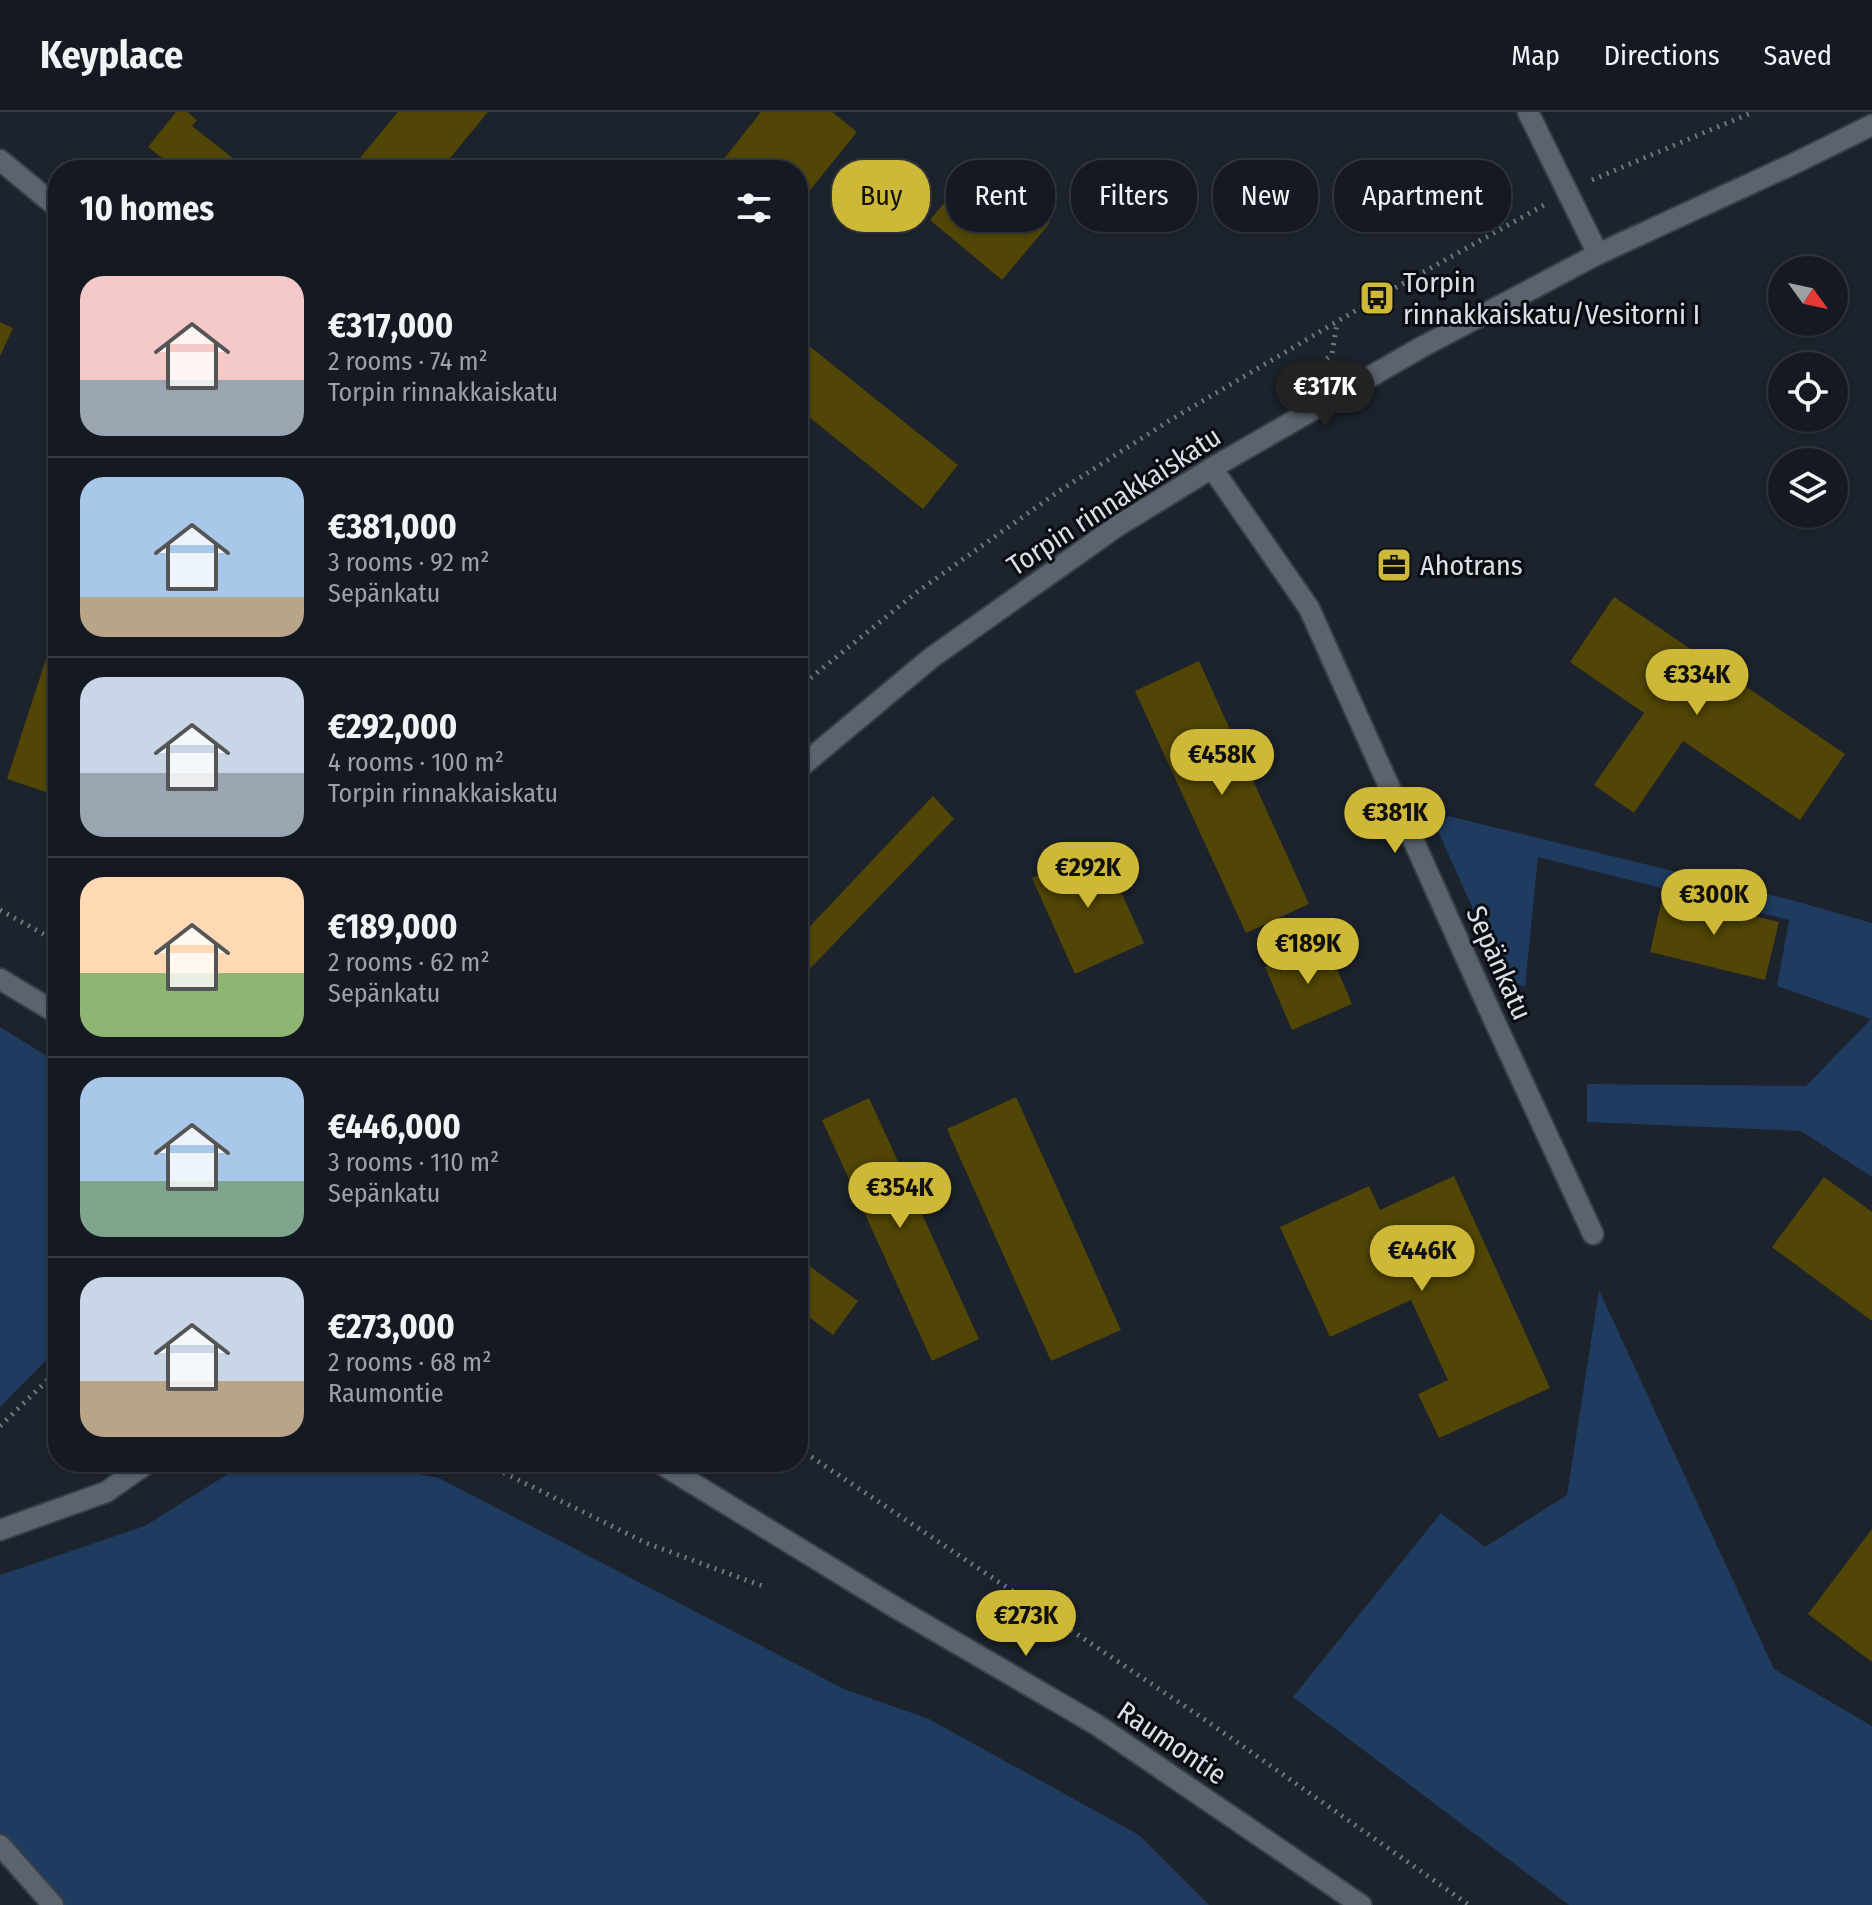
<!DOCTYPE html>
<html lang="en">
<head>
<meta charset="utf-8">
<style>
	:root { --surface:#151a22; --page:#22272f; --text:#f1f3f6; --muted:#9da1a5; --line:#343840; --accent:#ceb837 }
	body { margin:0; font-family:"Fira Sans Condensed",sans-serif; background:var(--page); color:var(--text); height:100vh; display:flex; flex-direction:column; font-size:30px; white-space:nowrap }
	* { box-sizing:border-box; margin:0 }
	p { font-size:26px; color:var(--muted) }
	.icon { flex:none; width:44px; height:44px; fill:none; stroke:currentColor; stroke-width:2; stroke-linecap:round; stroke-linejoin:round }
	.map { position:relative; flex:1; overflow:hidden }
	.details { position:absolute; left:48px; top:48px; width:760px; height:1312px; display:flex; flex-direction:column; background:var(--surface); border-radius:32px; box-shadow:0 2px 6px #0004,0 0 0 2px var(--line) }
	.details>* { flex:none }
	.banner { position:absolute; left:832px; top:48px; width:760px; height:72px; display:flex; gap:16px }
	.needle { width:52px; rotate:123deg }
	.buttons { position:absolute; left:1768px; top:144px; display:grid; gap:16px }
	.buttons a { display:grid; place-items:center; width:80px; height:80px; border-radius:50%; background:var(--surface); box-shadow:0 2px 6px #0004,0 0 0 2px var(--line); font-size:40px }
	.price { position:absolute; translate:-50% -68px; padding:0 18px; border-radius:28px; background:var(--accent); color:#111; font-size:26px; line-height:52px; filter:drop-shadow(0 2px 4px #0008) }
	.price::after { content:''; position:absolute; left:50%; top:48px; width:24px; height:18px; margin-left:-12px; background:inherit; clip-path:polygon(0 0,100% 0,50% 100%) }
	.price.selected { background:#222; color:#fff }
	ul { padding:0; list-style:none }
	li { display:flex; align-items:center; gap:24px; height:200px; padding:0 32px }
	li+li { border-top:2px solid var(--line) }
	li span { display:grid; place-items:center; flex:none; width:224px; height:160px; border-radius:24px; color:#555 }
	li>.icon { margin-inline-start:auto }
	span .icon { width:96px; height:96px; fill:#fffc; stroke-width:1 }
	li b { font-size:34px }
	h2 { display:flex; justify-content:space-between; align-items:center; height:96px; padding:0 32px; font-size:34px }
	.pill { padding:0 28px; border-radius:32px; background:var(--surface); box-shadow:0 2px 6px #0004,0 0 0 2px var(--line); font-size:28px; line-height:72px }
	.pill.selected { background:var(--accent); color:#111 }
	header { display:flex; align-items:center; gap:48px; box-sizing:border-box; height:112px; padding:0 40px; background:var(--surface); border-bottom:2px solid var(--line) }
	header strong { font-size:38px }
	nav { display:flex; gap:44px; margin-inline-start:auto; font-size:28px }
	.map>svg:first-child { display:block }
	.grass { fill:#1f3b60 }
	.building { fill:#514605 }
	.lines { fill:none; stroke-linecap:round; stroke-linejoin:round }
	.minor-casing { stroke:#393f47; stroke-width:24 }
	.tertiary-casing { stroke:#393f47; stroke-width:24 }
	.secondary-casing { stroke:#393f47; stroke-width:24 }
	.path { stroke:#727880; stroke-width:5; stroke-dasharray:2 6; stroke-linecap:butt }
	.minor { stroke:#5b636f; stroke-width:20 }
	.tertiary { stroke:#5b636f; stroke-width:20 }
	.secondary { stroke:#5b636f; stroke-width:20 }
	.labels { text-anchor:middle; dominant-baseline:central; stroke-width:6; stroke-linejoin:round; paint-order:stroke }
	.poi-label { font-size:28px; fill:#dbe0e7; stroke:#090c11; text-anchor:start }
	.street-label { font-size:28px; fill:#dbe0e7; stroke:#090c11 }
</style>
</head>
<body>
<header>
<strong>Keyplace</strong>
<nav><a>Map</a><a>Directions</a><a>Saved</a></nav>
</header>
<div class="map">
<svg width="1872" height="1793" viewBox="0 0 1872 1793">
	<rect width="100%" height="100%" fill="#1c232d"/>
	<g class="grass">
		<path d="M1448 704 1795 789 1872 811V1065L1801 1019 1587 1010V972L1806 974 1871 907 1777 874 1789 808 1538 745 1525 875 1505 868 1438 719Z"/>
		<path d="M0 915 58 951V1236L0 1295Z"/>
		<path d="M1599 1178 1774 1557 1872 1614V1793H1569L1293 1585 1441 1401 1485 1435 1567 1383Z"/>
		<path d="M247 1350H349L439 1366 844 1577 929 1607 1139 1723 1209 1793H64L0 1720V1463L145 1414Z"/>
	</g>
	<g class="building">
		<path d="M176 0H187L197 8 192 14 243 54 239 58H178L148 35Z"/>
		<path d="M398 0H488L440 58H350Z"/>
		<path d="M761 0H832L857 20 798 93V58H715Z"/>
		<path d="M978 51 1050 111 1002 168 930 108Z"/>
		<path d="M0 210 13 216 0 244Z"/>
		<path d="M798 225 958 353 923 397 798 296Z"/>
		<path d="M1614 485 1845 642 1800 708 1683 629 1634 701 1594 673 1644 601 1570 550Z"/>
		<path d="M57 513H58V684L7 667Z"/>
		<path d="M1199 549 1309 792 1246 821 1135 579Z"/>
		<path d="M933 684 954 707 798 869V827Z"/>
		<path d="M1101 735 1144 831 1075 862 1032 766Z"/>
		<path d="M1663 783 1779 810 1765 868 1650 840Z"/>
		<path d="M1325 829 1352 892 1292 918 1265 855Z"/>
		<path d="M1016 985 1121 1218 1051 1249 947 1017Z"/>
		<path d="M869 986 979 1227 932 1249 822 1008Z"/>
		<path d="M1454 1064 1550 1276 1439 1326 1418 1282 1448 1268 1411 1188 1330 1225 1280 1115 1369 1074 1380 1098Z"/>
		<path d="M1824 1065 1872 1100V1209L1772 1135Z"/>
		<path d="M798 1146 858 1189 833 1223 798 1197Z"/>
		<path d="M1872 1417V1550L1808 1502Z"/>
	</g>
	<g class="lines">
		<defs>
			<g id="minor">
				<path d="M1528 0 1598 142"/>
				<path d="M0 48 58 96"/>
				<path d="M1212 356 1309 496 1494 908 1593 1122"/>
				<path d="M0 1733 53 1793"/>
			</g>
			<path id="tertiary" d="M658 1350 893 1494 1097 1613 1361 1793"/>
			<g id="secondary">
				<path d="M798 657 931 546 1116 415 1212 356 1420 236 1598 142 1791 53 1872 13"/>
				<path d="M0 867 58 902"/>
				<path d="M0 1418 106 1380 149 1350"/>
			</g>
		</defs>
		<use href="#minor" class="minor-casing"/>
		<use href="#tertiary" class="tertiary-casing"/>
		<use href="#secondary" class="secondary-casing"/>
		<g class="path">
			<path d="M1592 68 1753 0"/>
			<path d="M1303 268 1332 242 1337 211"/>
			<path d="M798 576 917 480 1059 379 1172 307 1377 186 1544 93"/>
			<path d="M0 798 58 830"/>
			<path d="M0 1314 58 1258"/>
			<path d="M798 1336 1201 1605 1469 1793"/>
			<path d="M482 1350 646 1431 765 1475"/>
		</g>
		<use href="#minor" class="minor"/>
		<use href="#tertiary" class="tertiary"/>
		<use href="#secondary" class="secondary"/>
	</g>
	<defs>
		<symbol id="bus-square" viewBox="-11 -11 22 22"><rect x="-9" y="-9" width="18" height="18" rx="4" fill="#ceb837" stroke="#090c11"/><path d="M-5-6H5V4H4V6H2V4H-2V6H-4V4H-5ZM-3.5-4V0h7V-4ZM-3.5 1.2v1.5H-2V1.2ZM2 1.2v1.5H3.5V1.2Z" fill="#111"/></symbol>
		<symbol id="office-square" viewBox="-11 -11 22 22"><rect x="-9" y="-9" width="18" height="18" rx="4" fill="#ceb837" stroke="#090c11"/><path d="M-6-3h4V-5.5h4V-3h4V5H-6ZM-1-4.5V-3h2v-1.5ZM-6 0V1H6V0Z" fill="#111"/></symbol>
	</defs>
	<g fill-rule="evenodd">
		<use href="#bus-square" x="1357" y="166" width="40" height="40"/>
		<use href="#office-square" x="1374" y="433" width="40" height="40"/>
	</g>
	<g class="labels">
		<g class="poi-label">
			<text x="1403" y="170">Torpin<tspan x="1403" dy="32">rinnakkaiskatu/Vesitorni I</tspan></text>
			<text x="1420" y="453">Ahotrans</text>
		</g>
		<g class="street-label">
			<text transform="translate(1114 389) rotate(-33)">Torpin rinnakkaiskatu</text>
			<text transform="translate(1499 851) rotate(66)">Sepänkatu</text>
			<text transform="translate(1172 1631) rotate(34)">Raumontie</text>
		</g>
	</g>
</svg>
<div class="buttons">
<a><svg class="needle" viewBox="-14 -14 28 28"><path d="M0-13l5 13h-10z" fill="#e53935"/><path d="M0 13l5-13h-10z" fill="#9da1a5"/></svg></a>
<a><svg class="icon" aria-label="locate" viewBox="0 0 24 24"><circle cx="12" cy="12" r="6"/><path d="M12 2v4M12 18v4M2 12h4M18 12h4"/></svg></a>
<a><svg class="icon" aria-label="layers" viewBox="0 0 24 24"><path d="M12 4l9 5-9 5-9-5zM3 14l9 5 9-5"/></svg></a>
</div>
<b class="price selected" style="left:1325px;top:317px">€317K</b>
<b class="price" style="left:1697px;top:605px">€334K</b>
<b class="price" style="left:1222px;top:685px">€458K</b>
<b class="price" style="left:1395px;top:743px">€381K</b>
<b class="price" style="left:1088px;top:798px">€292K</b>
<b class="price" style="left:1714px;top:825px">€300K</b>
<b class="price" style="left:1308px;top:874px">€189K</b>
<b class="price" style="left:900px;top:1118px">€354K</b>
<b class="price" style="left:1422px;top:1181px">€446K</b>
<b class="price" style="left:1026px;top:1546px">€273K</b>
<div class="banner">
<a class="pill selected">Buy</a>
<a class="pill">Rent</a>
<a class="pill">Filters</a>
<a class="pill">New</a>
<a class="pill">Apartment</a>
</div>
<section class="details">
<h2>10 homes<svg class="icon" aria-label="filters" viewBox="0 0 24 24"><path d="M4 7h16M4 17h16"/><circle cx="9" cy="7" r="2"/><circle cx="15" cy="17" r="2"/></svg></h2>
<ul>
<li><span style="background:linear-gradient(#f6c9c9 65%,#9aa5b1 0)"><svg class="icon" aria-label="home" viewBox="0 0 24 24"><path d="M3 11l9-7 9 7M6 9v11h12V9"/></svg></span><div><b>€317,000</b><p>2 rooms · 74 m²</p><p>Torpin rinnakkaiskatu</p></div></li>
<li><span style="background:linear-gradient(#a9c7e8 75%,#b9a48a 0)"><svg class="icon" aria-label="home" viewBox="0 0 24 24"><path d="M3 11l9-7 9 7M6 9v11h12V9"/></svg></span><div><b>€381,000</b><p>3 rooms · 92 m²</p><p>Sepänkatu</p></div></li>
<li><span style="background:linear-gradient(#c9d6e8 60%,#9aa5b1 0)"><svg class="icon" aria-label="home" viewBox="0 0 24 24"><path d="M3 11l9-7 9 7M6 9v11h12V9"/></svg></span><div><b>€292,000</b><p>4 rooms · 100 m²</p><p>Torpin rinnakkaiskatu</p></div></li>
<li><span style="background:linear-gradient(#ffd9b3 60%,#8fb573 0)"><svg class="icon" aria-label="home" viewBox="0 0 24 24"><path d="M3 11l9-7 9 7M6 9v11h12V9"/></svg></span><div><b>€189,000</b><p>2 rooms · 62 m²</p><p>Sepänkatu</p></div></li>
<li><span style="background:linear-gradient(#a9c7e8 65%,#7fa58c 0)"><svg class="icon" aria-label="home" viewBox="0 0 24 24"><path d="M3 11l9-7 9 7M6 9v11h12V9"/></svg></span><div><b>€446,000</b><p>3 rooms · 110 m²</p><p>Sepänkatu</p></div></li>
<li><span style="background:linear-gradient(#c9d6e8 65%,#b9a48a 0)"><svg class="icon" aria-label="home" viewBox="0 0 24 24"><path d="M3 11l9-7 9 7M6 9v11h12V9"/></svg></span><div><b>€273,000</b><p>2 rooms · 68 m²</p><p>Raumontie</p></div></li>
</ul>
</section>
</div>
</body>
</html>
